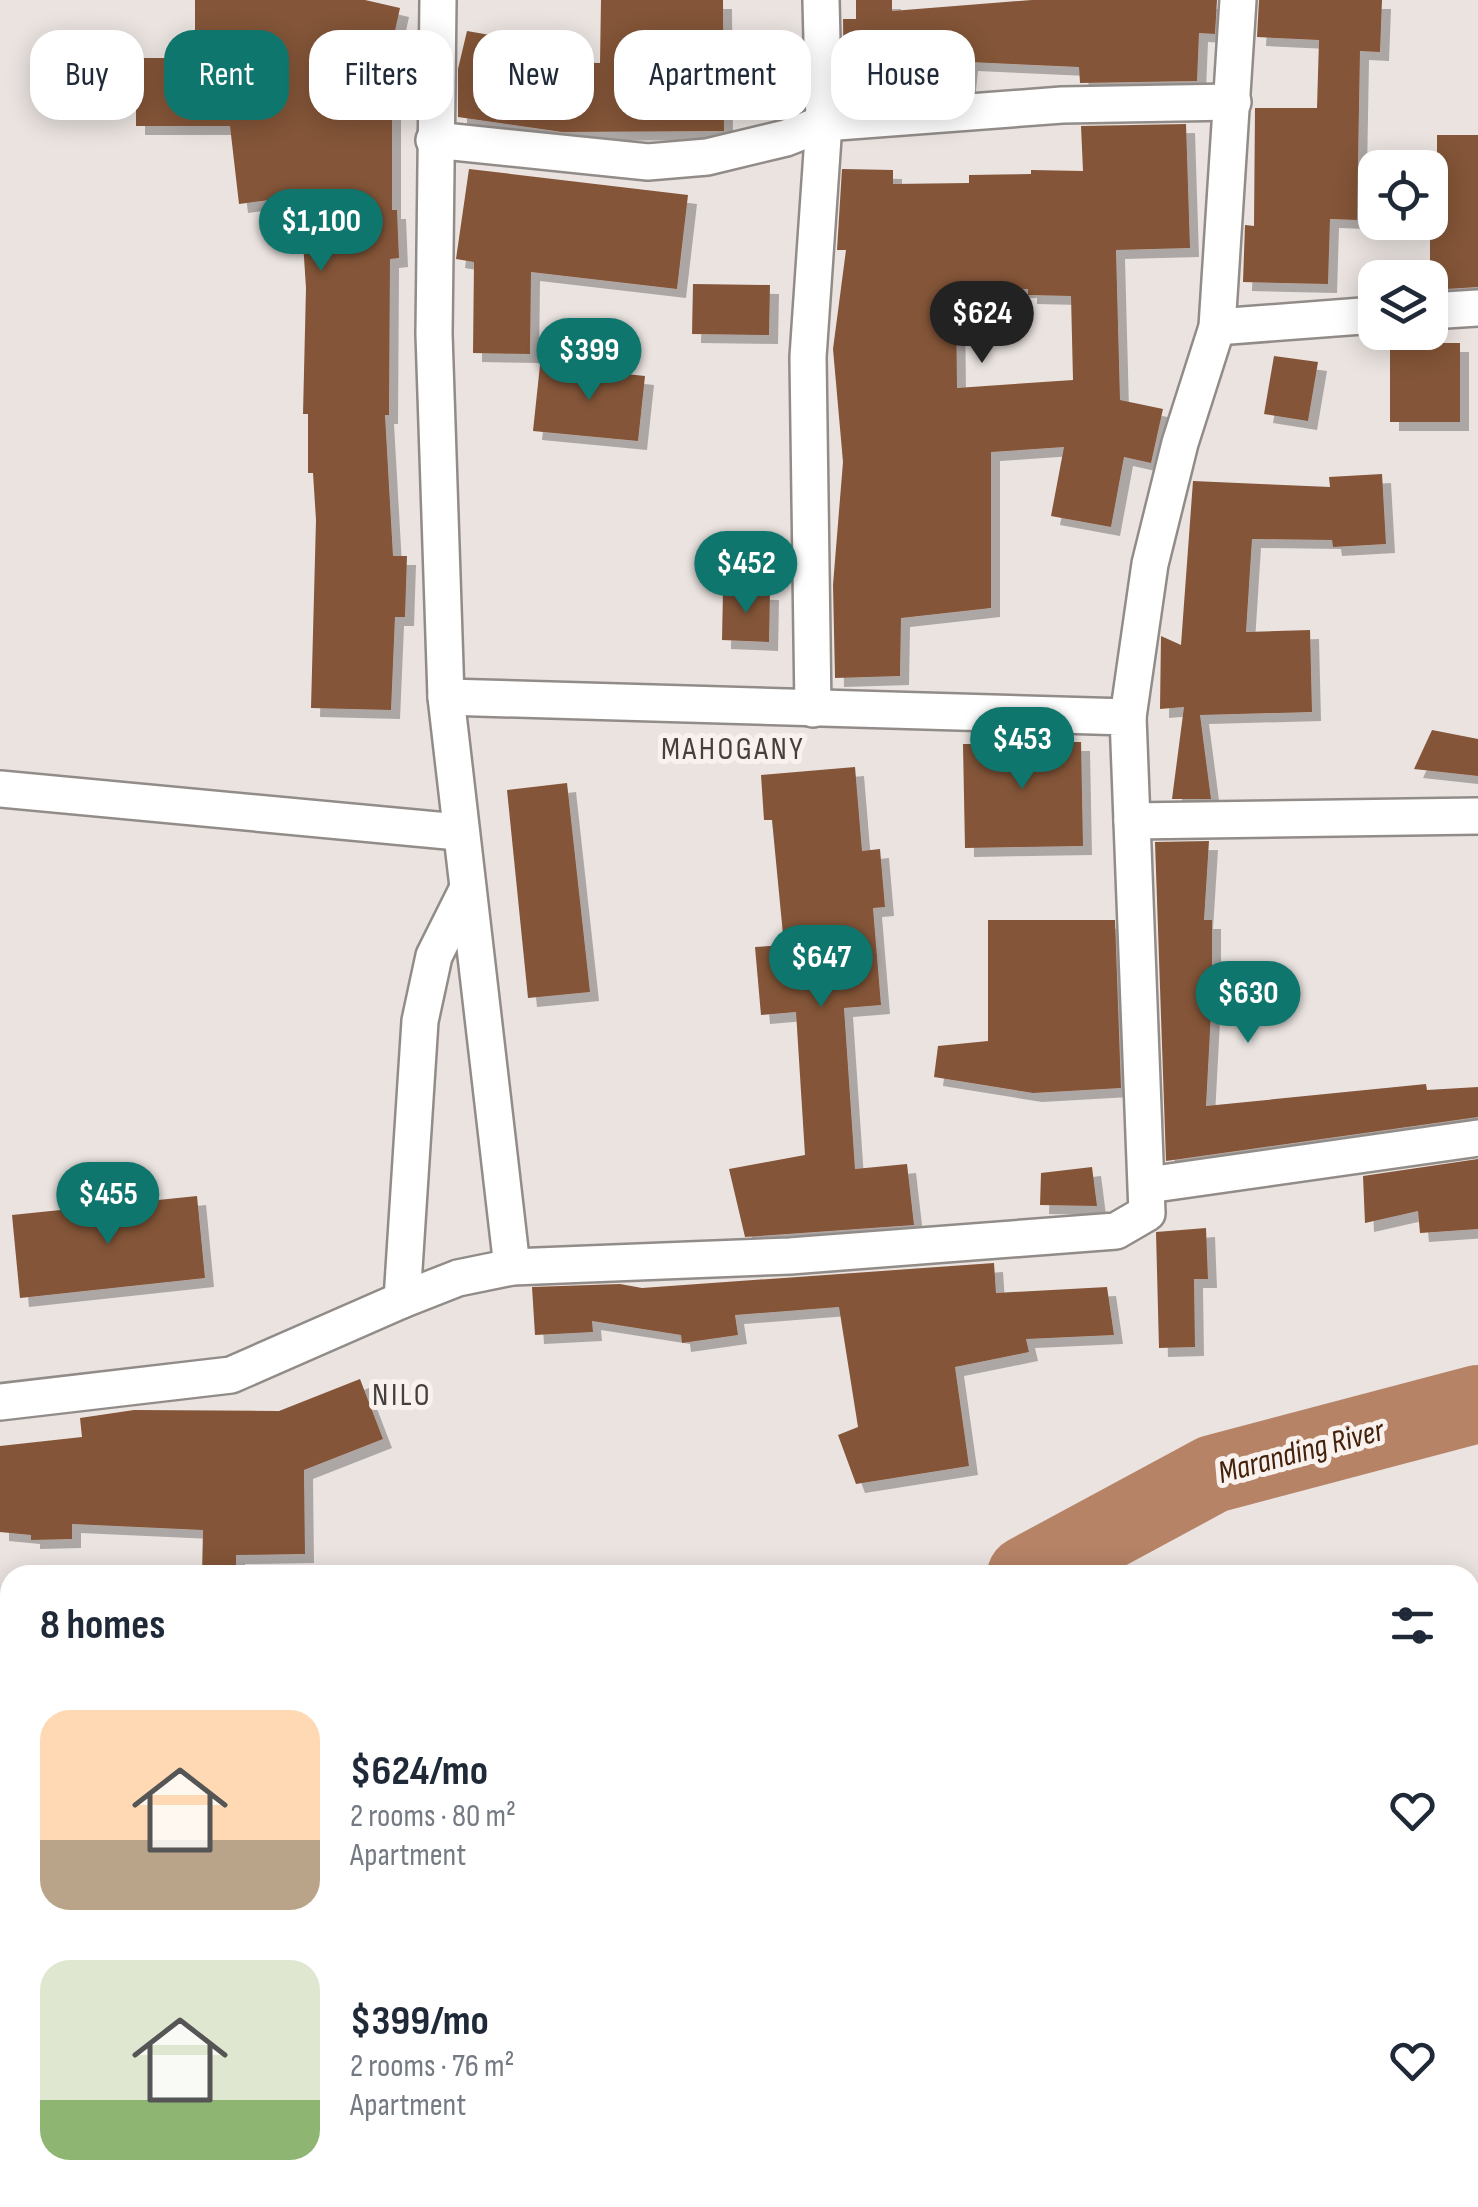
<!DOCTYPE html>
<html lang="en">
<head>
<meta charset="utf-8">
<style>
	:root { --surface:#fff; --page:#f2f2f3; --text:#1f2937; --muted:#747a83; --accent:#0f766e }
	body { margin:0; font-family:"Sofia Sans Condensed",sans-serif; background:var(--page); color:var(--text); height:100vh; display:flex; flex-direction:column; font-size:38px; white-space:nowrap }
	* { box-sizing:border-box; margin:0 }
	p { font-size:32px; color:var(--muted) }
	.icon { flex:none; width:55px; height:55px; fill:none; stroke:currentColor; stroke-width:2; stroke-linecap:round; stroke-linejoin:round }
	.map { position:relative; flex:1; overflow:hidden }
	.side { position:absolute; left:0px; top:1565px; width:1480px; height:642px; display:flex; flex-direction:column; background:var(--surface); border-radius:30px 30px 0 0; box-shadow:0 5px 25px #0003 }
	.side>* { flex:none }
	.banner { position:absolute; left:30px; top:30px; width:1420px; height:90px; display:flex; gap:20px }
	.buttons { position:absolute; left:1358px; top:150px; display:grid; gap:20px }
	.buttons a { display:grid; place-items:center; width:90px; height:90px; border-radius:20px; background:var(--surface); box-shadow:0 5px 25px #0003; font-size:50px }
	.price { position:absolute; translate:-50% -85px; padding:0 22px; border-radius:35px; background:var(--accent); color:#fff; font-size:32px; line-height:65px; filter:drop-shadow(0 2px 5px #0008) }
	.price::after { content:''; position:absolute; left:50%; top:60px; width:30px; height:22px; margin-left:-15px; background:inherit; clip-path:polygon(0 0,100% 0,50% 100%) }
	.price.current { background:#222; color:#fff }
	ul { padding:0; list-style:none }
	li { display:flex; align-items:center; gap:30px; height:250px; padding:0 40px }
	li span { display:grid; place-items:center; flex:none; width:280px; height:200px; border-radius:30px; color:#555 }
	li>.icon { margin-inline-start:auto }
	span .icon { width:120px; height:120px; fill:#fffc; stroke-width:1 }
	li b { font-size:42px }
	h2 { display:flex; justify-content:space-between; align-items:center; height:120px; padding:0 40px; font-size:42px }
	.chip { padding:0 35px; border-radius:30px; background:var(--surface); box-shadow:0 5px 25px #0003; font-size:35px; line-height:90px }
	.chip.current { background:var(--accent); color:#fff }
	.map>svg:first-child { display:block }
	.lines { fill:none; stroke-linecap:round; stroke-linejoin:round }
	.river { stroke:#b68366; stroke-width:78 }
	.building { fill:#845539; fill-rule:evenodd; filter:url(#shadow) }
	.street-casing { stroke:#928c89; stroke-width:40 }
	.street { stroke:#fff; stroke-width:35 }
	.labels { text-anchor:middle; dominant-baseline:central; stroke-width:10; stroke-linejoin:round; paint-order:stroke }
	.neighbourhood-label { font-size:32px; letter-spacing:2.5px; fill:#45403d; stroke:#f8f1ed }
	.water-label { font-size:32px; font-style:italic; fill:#43210a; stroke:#f8f1ed }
</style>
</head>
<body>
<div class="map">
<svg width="1478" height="2207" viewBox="0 0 1478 2207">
	<defs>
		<filter id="shadow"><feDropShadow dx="9" dy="9" stdDeviation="0" flood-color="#0004"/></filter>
	</defs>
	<rect width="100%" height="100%" fill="#eae3e0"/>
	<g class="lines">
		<g class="river">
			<path d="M1026 1575 1213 1474 1478 1404"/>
			<path d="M0 1741 10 1738"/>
		</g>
	</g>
	<g class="building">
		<path d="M195 0H365L400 8 389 58 416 63 415 110 392 106V210H397L399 258 390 259 389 415H385L393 556H407L405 617H395L391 710 311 708 316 520 313 473H308V414H303L306 288 300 196 239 204 230 126H136V58H195Z"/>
		<path d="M601 0H723L724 131 562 132 458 117V69L467 31 519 40 515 61 600 63Z"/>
		<path d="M856 0H892V11L1032 0H1217L1215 34 1199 33 1197 81 1080 83 1079 67 969 62 966 91 867 86V92H844L843 19H856Z"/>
		<path d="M1259 0H1382L1380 52 1360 51 1357 220 1330 219 1328 284 1243 282 1245 225 1254 226 1255 108H1317L1319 40 1257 37Z"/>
		<path d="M1186 124 1190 248 1116 250 1120 400 1163 409 1151 463 1124 457 1111 527 1051 516 1064 447 991 452V608L901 618 900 676 835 678 833 585 843 462 833 349 846 250H837L842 169 893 170V184L969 183V175L1031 174V170L1083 171 1081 126ZM1028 289V295L1071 296 1073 380 957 388 956 291Z"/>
		<path d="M1437 135H1478V287L1430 290V209H1437Z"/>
		<path d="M469 169 688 195 677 289 531 272 530 354 473 353 474 262 456 259Z"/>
		<path d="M693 284 770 285 769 335 692 334Z"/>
		<rect x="1390" y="343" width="70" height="79"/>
		<path d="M1274 356 1318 362 1308 421 1264 414Z"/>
		<path d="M540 365 645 376 638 441 533 431Z"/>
		<path d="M1382 474 1386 544 1333 547 1332 540 1252 539 1246 632 1310 630 1312 712 1200 715 1211 799H1172L1184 707 1160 709 1161 636 1181 645 1193 481 1330 487 1329 477Z"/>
		<path d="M723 590 770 591 769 642 722 640Z"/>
		<path d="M1432 730 1478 739V776L1414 769Z"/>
		<path d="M971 734 1041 736V742H1081L1083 846 965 848 963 744H971Z"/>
		<path d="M855 767 862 851 880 849 885 907 873 908 881 1005 844 1008 855 1169 907 1164 914 1225 745 1237 729 1169 805 1155 796 1012 761 1015 755 947 784 945 772 820H764L761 775Z"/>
		<path d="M567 783 590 992 528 998 507 790Z"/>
		<path d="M1209 841 1204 920H1212V994L1206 1106 1426 1084 1427 1090 1478 1087V1117L1166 1161 1155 842Z"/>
		<path d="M988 920H1115L1121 1088 1033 1093 934 1077 938 1046 988 1041Z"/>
		<path d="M1478 1159V1229L1420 1233 1418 1211 1365 1223 1363 1176Z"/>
		<path d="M1092 1167 1097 1206 1040 1205 1041 1173Z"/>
		<path d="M197 1196 205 1278 20 1298 12 1215Z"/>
		<path d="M1206 1228 1208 1279H1194L1195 1347 1159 1348 1156 1232Z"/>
		<path d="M994 1263 996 1293 1107 1287 1114 1335 1026 1339 1029 1352 955 1367 969 1466 856 1484 838 1435 858 1427 839 1307 735 1315 738 1335 682 1343 681 1335 592 1321 593 1332 535 1335 532 1287 620 1284 642 1288Z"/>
		<path d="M360 1379 383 1439 304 1470 305 1554 236 1555V1575H202L203 1530 72 1524V1539L31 1540V1535L0 1532V1446L82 1437 80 1418 134 1410 279 1411Z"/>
	</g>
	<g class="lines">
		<defs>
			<g id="street">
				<path d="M438 0 434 334 446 697 512 1267"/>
				<path d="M434 140 648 162 707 157 786 138 824 123 1062 105 1233 102"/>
				<path d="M1430 311 1478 308"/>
				<path d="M1217 327 1375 315"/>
				<path d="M813 709 808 357 824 123 821 0"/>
				<path d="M1128 717 1150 564 1180 443 1217 327 1238 0"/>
				<path d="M0 789 458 832"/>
				<path d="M1132 821 1478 816"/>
				<path d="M1148 1185 1478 1138"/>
				<path d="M402 1300 420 1021 434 956 466 892"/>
				<path d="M0 1402 231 1375 402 1300 458 1278 512 1267 790 1256 1116 1231 1147 1213 1128 717 446 697"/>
			</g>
		</defs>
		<use href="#street" class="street-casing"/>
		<use href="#street" class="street"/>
	</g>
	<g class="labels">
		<g class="neighbourhood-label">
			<text x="733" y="749">MAHOGANY</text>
			<text x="402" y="1395">NILO</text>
		</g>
		<g class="water-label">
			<text transform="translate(1301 1452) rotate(-15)">Maranding River</text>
		</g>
	</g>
</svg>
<div class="buttons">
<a><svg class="icon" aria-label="locate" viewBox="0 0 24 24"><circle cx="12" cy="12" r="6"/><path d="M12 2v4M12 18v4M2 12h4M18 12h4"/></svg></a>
<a><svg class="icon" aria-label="layers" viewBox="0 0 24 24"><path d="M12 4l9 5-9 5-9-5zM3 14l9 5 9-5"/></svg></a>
</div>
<b class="price" style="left:321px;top:274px">$1,100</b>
<b class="price current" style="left:982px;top:366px">$624</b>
<b class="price" style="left:589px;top:403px">$399</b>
<b class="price" style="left:746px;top:616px">$452</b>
<b class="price" style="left:1022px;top:792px">$453</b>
<b class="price" style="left:821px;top:1010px">$647</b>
<b class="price" style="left:1248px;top:1046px">$630</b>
<b class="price" style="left:108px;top:1247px">$455</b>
<div class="banner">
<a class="chip">Buy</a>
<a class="chip current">Rent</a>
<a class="chip">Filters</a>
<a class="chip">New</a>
<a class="chip">Apartment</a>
<a class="chip">House</a>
</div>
<section class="side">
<h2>8 homes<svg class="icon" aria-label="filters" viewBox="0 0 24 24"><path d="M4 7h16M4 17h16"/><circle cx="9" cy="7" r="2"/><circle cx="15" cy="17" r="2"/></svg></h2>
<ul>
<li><span style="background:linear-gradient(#ffd9b3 65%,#b9a48a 0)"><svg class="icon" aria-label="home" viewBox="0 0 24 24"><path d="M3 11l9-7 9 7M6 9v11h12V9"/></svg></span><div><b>$624/mo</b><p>2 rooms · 80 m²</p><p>Apartment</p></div><svg class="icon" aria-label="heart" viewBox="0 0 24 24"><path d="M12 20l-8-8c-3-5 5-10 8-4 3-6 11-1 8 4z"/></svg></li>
<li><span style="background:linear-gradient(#dfe7d0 70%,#8fb573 0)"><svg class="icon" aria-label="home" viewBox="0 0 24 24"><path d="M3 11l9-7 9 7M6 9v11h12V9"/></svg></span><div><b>$399/mo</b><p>2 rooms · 76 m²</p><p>Apartment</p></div><svg class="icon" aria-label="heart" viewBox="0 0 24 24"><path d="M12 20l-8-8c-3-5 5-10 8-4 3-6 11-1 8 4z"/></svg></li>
</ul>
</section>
</div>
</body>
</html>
